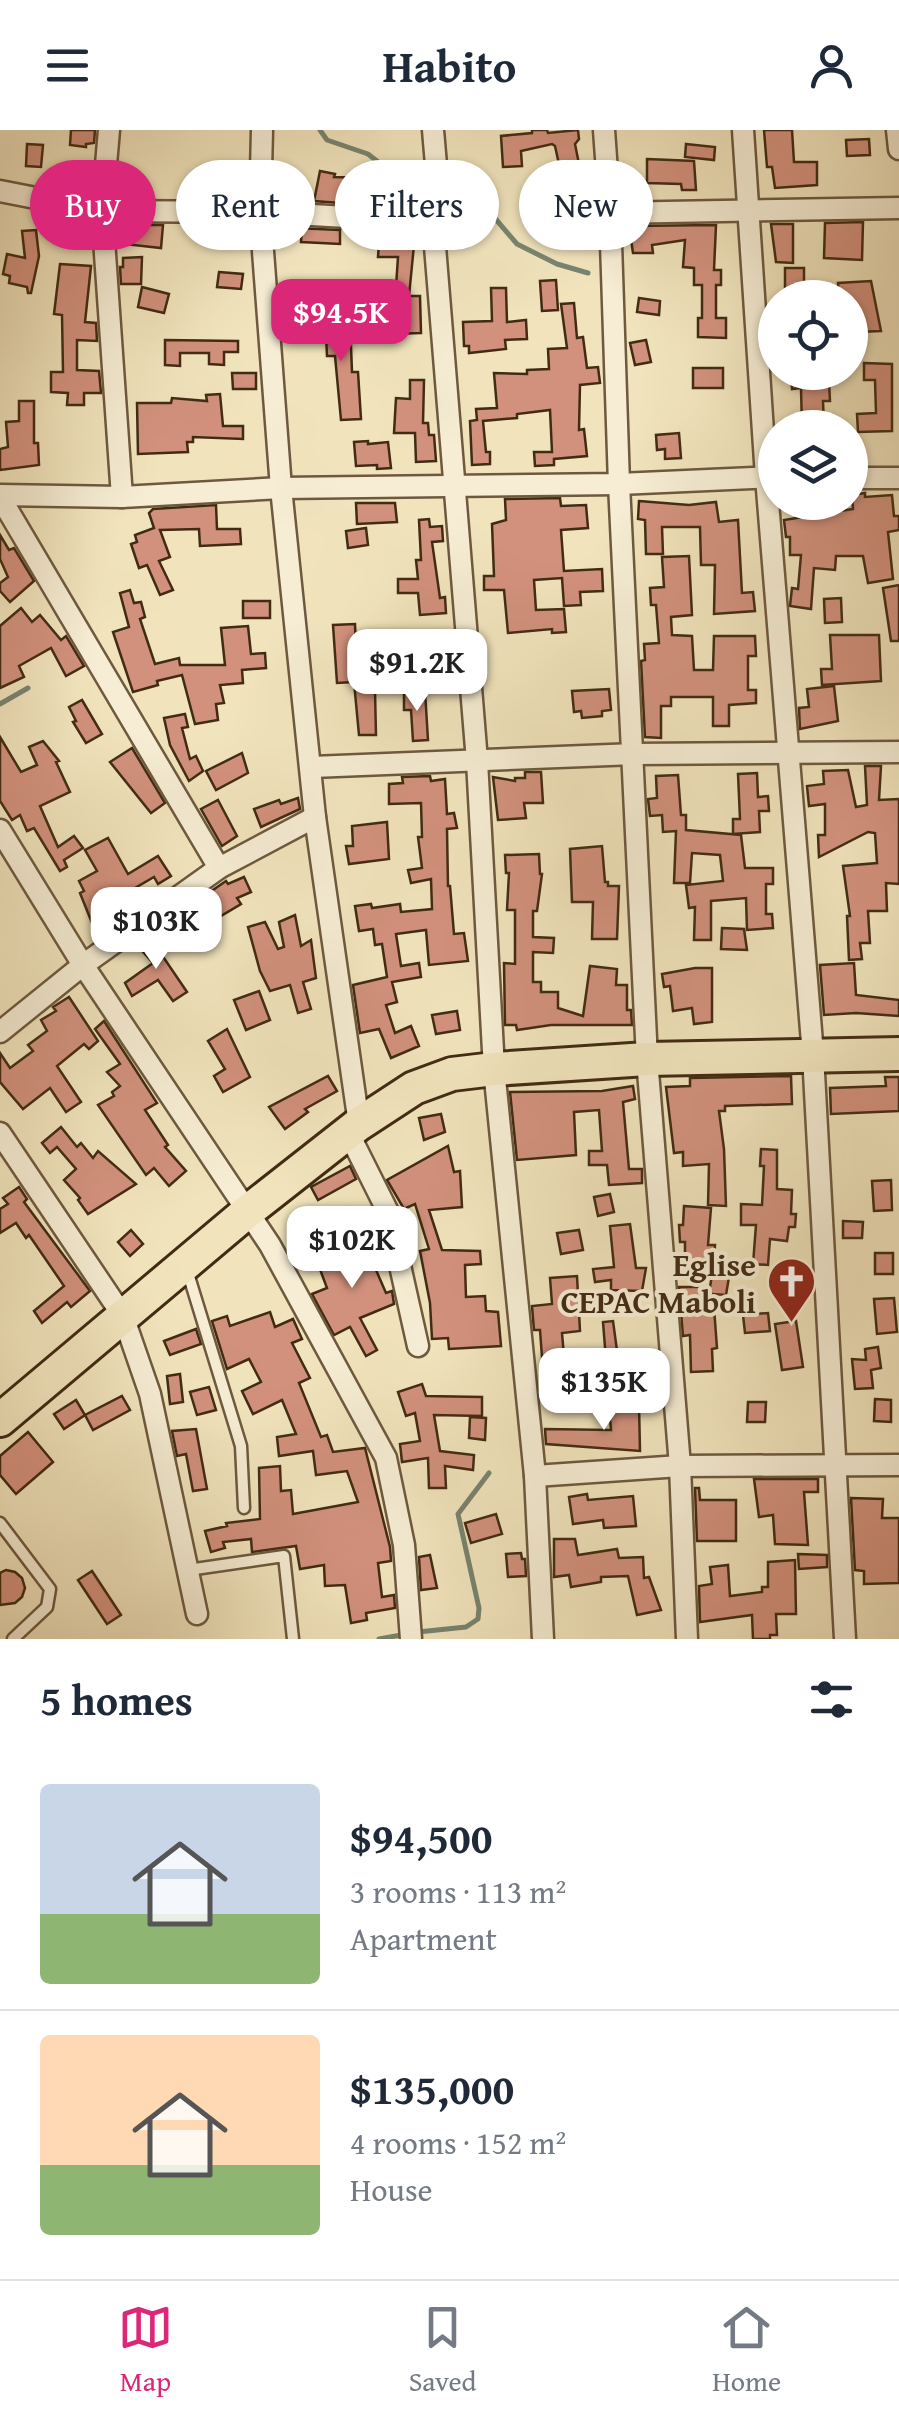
<!DOCTYPE html>
<html lang="en">
<head>
<meta charset="utf-8">
<style>
	:root { --surface:#fff; --page:#f6f6f7; --text:#1f2937; --muted:#747a83; --line:#e0e1e3; --accent:#db2777 }
	body { margin:0; font-family:"Gentium Book Plus",serif; background:var(--page); color:var(--text); height:100vh; display:flex; flex-direction:column; font-size:38px; white-space:nowrap }
	* { box-sizing:border-box; margin:0 }
	p { font-size:32px; color:var(--muted) }
	.icon { flex:none; width:55px; height:55px; fill:none; stroke:currentColor; stroke-width:2; stroke-linecap:round; stroke-linejoin:round }
	.map { position:relative; height:1509px; overflow:hidden }
	.details { display:flex; flex-direction:column; background:var(--surface); flex:1 }
	.details>* { flex:none }
	.banner { position:absolute; left:30px; top:30px; width:840px; height:90px; display:flex; gap:20px }
	.controls { position:absolute; left:758px; top:150px; display:grid; gap:20px }
	.controls a { display:grid; place-items:center; width:110px; height:110px; border-radius:50%; background:var(--surface); box-shadow:0 2px 8px #0004; font-size:50px }
	.price { position:absolute; translate:-50% -85px; padding:0 22px; border-radius:20px; background:#fff; color:#222; font-size:32px; line-height:65px; filter:drop-shadow(0 2px 5px #0008) }
	.price::after { content:''; position:absolute; left:50%; top:60px; width:30px; height:22px; margin-left:-15px; background:inherit; clip-path:polygon(0 0,100% 0,50% 100%) }
	.price.current { background:var(--accent); color:#fff }
	ul { padding:0; list-style:none }
	li { display:flex; align-items:center; gap:30px; height:250px; padding:0 40px }
	li+li { border-top:2px solid var(--line) }
	li span { display:grid; place-items:center; flex:none; width:280px; height:200px; border-radius:10px; color:#555 }
	li>.icon { margin-inline-start:auto }
	span .icon { width:120px; height:120px; fill:#fffc; stroke-width:1 }
	li b { font-size:42px }
	h2 { display:flex; justify-content:space-between; align-items:center; height:120px; padding:0 40px; font-size:42px }
	.chip { padding:0 35px; border-radius:45px; background:var(--surface); box-shadow:0 2px 8px #0004; font-size:35px; line-height:90px }
	.chip.current { background:var(--accent); color:#fff }
	header { display:flex; justify-content:space-between; align-items:center; height:130px; padding:0 40px; background:var(--surface); font-size:45px; font-weight:800 }
	.menu { display:flex; justify-content:space-around; align-items:center; height:140px; border-top:2px solid var(--line); background:var(--surface); font-size:28px; color:var(--muted) }
	.menu a { display:grid; justify-items:center; gap:5px }
	.menu .current { color:var(--accent) }
	.map>svg:first-child { display:block }
	.lines { fill:none; stroke-linecap:round; stroke-linejoin:round }
	.stream { stroke:#78846f; stroke-width:5 }
	.building { fill:#d2917d; stroke:#422b13; stroke-width:2.5 }
	.service-casing { stroke:#6e593e; stroke-width:15 }
	.minor-casing { stroke:#6e593e; stroke-width:25 }
	.trunk-casing { stroke:#422b13; stroke-width:38 }
	.service { stroke:#f6edd4; stroke-width:10 }
	.minor { stroke:#f6edd4; stroke-width:20 }
	.trunk { stroke:#f1e4bd; stroke-width:32 }
	.labels { text-anchor:middle; dominant-baseline:central; stroke-width:8; stroke-linejoin:round; paint-order:stroke }
	.poi-label { font-size:32px; font-weight:bold; fill:#422b13; stroke:#f6edd4; text-anchor:end }
</style>
</head>
<body>
<header><svg class="icon" aria-label="menu" viewBox="0 0 24 24"><path d="M4 6h16M4 12h16M4 18h16"/></svg>Habito<svg class="icon" aria-label="person" viewBox="0 0 24 24"><circle cx="12" cy="8" r="4"/><path d="M4 21q1-7 8-7t8 7"/></svg></header>
<div class="map">
<svg width="899" height="1509" viewBox="0 0 899 1509">
	<rect width="100%" height="100%" fill="#f1e4bd"/>
	<filter id="stains"><feTurbulence type="fractalNoise" baseFrequency=".002" numOctaves="4"/><feColorMatrix values="0 0 0 0 .2 0 0 0 0 .09 0 0 0 0 .02 0 0 0 .5 -.17"/></filter>
	<radialGradient id="worn" r=".72"><stop offset=".6" stop-color="#630" stop-opacity="0"/><stop offset="1" stop-color="#630" stop-opacity=".3"/></radialGradient>
	<g class="lines">
		<g class="stream">
			<path d="M320 0 327 10 368 24 387 39 437 58 448 69 493 86 517 114 557 134 588 143"/>
			<path d="M0 574 28 558"/>
			<path d="M418 1502 466 1497 478 1489 479 1478 458 1384 489 1343"/>
			<path d="M379 1509 407 1504"/>
		</g>
	</g>
	<g class="building">
		<path d="M71 0H95L94 13 86 14V17L70 15Z"/>
		<path d="M532 0H547L548 3 578 0 579 9 575 14 581 44 562 48 555 16 552 14 521 21 522 36 503 37 501 6 532 3Z"/>
		<path d="M764 0H792L794 32H817V55L775 58 772 37H767Z"/>
		<path d="M869 9 870 25 847 26 846 10Z"/>
		<path d="M27 14 43 15 41 37 26 36Z"/>
		<path d="M686 14 715 17 714 30 685 27Z"/>
		<path d="M647 29 694 31 696 60H682L681 54 647 53Z"/>
		<path d="M222 34 238 39 233 68H220V65L211 63 214 45 218 46Z"/>
		<path d="M320 41 335 44 334 47 367 48V61H353V74L314 71Z"/>
		<path d="M590 78 594 94 586 96 591 114 579 118 566 84Z"/>
		<path d="M863 92 862 130 824 128 825 93Z"/>
		<path d="M771 94H793V133L776 132Z"/>
		<path d="M126 95H163L161 118 124 114Z"/>
		<path d="M716 95 714 140H721V155H716V188H726V208L698 207V188H702V155H694V138L683 137 685 110 652 115 653 123H633L629 96Z"/>
		<path d="M295 98 340 100V114L301 112 302 99Z"/>
		<path d="M36 100 39 126 31 163H28L27 157 9 153 10 146 3 144 7 124 25 128 22 101Z"/>
		<path d="M373 102 415 105 409 166H420L421 203 390 204 388 171H395L398 127H378L379 112H372Z"/>
		<path d="M142 127 141 154H121L120 137H123V128Z"/>
		<path d="M60 134 91 136 85 192 96 193 97 211 77 210V240L99 241 101 263H84V275H67L68 263 51 262V242H63L62 185 54 184Z"/>
		<rect x="785" y="138" width="19" height="26"/>
		<path d="M219 142 243 144 241 159 217 157Z"/>
		<path d="M556 150 558 180 542 181 540 151Z"/>
		<path d="M871 151 881 201 857 202 854 170 839 168 838 153Z"/>
		<path d="M142 157 169 164 164 183 138 177Z"/>
		<path d="M491 158H506L507 192 526 190 527 209 505 210 506 219 469 223V216H464L463 192 492 191Z"/>
		<path d="M352 162 354 185 340 186 338 164Z"/>
		<path d="M639 168 660 171 659 185 637 182Z"/>
		<path d="M574 173 577 208 583 207 587 238 598 237 600 253 580 255 579 300 584 299 587 326 554 329V335L535 336 534 322H552L550 280 517 284V288L483 291 486 322H490V334L472 335 470 291 477 290 476 279 497 278 494 243 527 244V240L549 239 548 219 567 218 561 174Z"/>
		<path d="M310 190H350L352 242H358L361 289 341 290 335 226H327L326 205H310Z"/>
		<path d="M165 210 238 211V222H224V235L209 234V223H180V236L165 235Z"/>
		<path d="M646 210 651 232 635 235 630 213Z"/>
		<path d="M864 233 892 234V301L858 302 857 284 876 283 875 250H864Z"/>
		<rect x="693" y="238" width="30" height="20"/>
		<path d="M791 242H816V252H829L830 271H823L824 298H802L801 258 792 259Z"/>
		<path d="M232 243H256V259H233Z"/>
		<path d="M410 250H424L423 293H428L429 305H434L436 331 416 332 415 303H394L396 268 410 269Z"/>
		<path d="M220 264 223 296H243V309L193 307V312H187L188 322 138 324 137 273H171L172 268 207 271 206 265Z"/>
		<path d="M19 271H34V313H38L39 335 0 340V319L8 317 6 292 19 291Z"/>
		<path d="M679 303 681 328 665 329V319L657 320 656 305Z"/>
		<path d="M368 311V314L388 312 391 338 377 339V335L356 336 354 312Z"/>
		<path d="M865 363V367L892 365 894 386H899V400L888 402 893 449 868 453 863 426H836L835 440 814 438 811 479 790 476 792 458 798 459 801 425H790V407H786L784 390 853 379 852 365Z"/>
		<path d="M560 368 561 376 586 375 588 398 561 400 564 441 602 439 603 461 580 462 581 475 564 476 562 448 534 450 536 480 564 479 566 502 552 503V499L508 503 504 460H484V446H494L492 394 506 390 505 369Z"/>
		<path d="M639 371 689 375 716 372 719 392 738 390 742 463 753 462 755 481 714 484 715 435H701L700 397H662L663 424H646L645 390 638 389Z"/>
		<path d="M356 373H395L397 392 357 394Z"/>
		<path d="M216 375 217 399H240L241 414 200 416 199 399 160 400 170 427 159 431 173 460 160 465 147 435 139 438 131 414 137 412 135 405 154 398 149 383 153 379Z"/>
		<path d="M429 389 430 397 442 396 443 411 432 412 440 468 445 467 446 483 420 485 418 463H398V449H418L416 430H421L419 390Z"/>
		<path d="M366 398 368 415 348 418 346 401Z"/>
		<path d="M0 405 9 420 14 418 34 451 10 472 0 461V453L8 447 0 429Z"/>
		<path d="M689 426 692 485 671 487 672 505 692 506 694 540H713L714 506H755L756 526H748V560H756V573L729 575V596H713V567H671V576H661V608L645 607 641 531 645 530 644 514 659 513 656 475H651L650 458 664 457 662 427Z"/>
		<path d="M899 455V511H891L883 458Z"/>
		<path d="M130 460 134 473 141 472 145 487 140 489 155 534 179 528 180 535H225L221 498 248 496 251 524 265 523 266 538 242 540 243 553 220 555 224 573 216 574 218 590 195 594 182 545 157 551 158 555 133 562 113 502 129 497 120 463Z"/>
		<path d="M841 468 842 492 825 493 824 469Z"/>
		<rect x="243" y="471" width="27" height="17"/>
		<path d="M21 478 32 492 40 485 61 510 66 506 84 536 66 546 51 518 19 536 24 547 0 558V496Z"/>
		<path d="M355 494 356 518 374 517 376 605H359L354 552 337 553 333 495Z"/>
		<path d="M830 505H879L881 551 822 555 821 539H832Z"/>
		<path d="M409 514H448V536L409 535Z"/>
		<path d="M834 556 838 591 800 599 799 578 809 577 807 559Z"/>
		<path d="M609 559 611 580 602 581V586L582 588 581 581 574 582 572 561Z"/>
		<path d="M404 561H425L428 610 413 611 411 580H404Z"/>
		<path d="M82 570 102 604 86 613 73 592 76 591 69 577Z"/>
		<path d="M185 584 188 597 182 598 190 629 196 626 203 641 189 651 170 615 164 588Z"/>
		<path d="M0 607 21 642 37 635 29 617 43 611 59 631 56 632 70 662 40 676 58 717 74 706 83 718 64 730 67 737 60 741 34 698 27 701 20 685 12 690 0 671Z"/>
		<path d="M132 618 165 673 151 683 110 632Z"/>
		<path d="M242 623 248 643 216 660 206 641Z"/>
		<path d="M865 636H881L879 670 899 669V754L886 753 887 781H868L870 813H860L862 829 849 830 847 786H850L843 736 877 733 875 703 868 702 819 727 818 705H825V674L809 676 807 656 824 654 823 641 848 640 856 677 867 675Z"/>
		<path d="M525 642H541L543 673H524L526 688 498 690 493 647 515 651V648H525Z"/>
		<path d="M757 643 758 667 768 666 769 681H759L760 702 733 704V689H740L738 644Z"/>
		<path d="M678 645 681 685H686V700L741 705 745 738H773V754H766V784H772L773 798 747 800 746 768 711 771V810H694L695 777 689 778 686 755 723 751 720 725 692 723 690 753H674L676 701 663 702 662 685 650 686 648 669 657 668 656 646Z"/>
		<path d="M430 646 431 651 445 649 447 684 454 683 457 698 447 699 448 756H450L454 804 464 803 468 831 429 835 426 800 396 804 401 836 419 833 421 847 392 852 397 872 386 875 395 903 411 896 419 916 391 928 379 899 360 903 353 855 387 847 382 814 375 815 373 799 359 801 355 776 371 774 372 778 400 774 401 782 432 779 431 749 411 753 408 740 422 738 418 707H422L421 673 389 674V654L403 653 402 647Z"/>
		<path d="M298 668 300 679 261 697 254 679 279 670 281 674Z"/>
		<path d="M218 670 237 706 222 716 201 679Z"/>
		<path d="M387 692 389 729 349 734 346 716H353L352 696Z"/>
		<path d="M108 708 128 744 158 726 171 746 158 754 154 747 118 768 125 782 94 798 80 763 84 761 79 751 97 741 85 720Z"/>
		<path d="M602 716 605 752H608V756H619L617 809H592L593 772H572L570 719Z"/>
		<path d="M539 724 540 744H542L537 781H533V807L554 808 553 823 533 822V852H541V862H558V878L583 886 590 836 617 839 616 855H627V880H631L632 895H551L517 900 516 895H505L504 833 515 834V780H507L509 743H506L505 725Z"/>
		<path d="M244 747 251 762 237 768 241 774 194 802 181 782 226 751 228 754Z"/>
		<path d="M295 785 301 816 311 810 316 848 303 852 311 879 298 883 290 855 270 861 260 841 248 797 265 792 278 819 284 817 279 792Z"/>
		<path d="M722 798 744 799 747 820 721 819Z"/>
		<path d="M151 803 156 809 153 812 187 862 173 871 158 850 132 866 125 853 153 833 136 814Z"/>
		<path d="M854 833 856 865 899 870V886L856 883 824 885 820 835Z"/>
		<path d="M695 838H712V892L694 894 692 878 673 881 670 856 664 857 662 844Z"/>
		<path d="M259 861 270 890 246 900 234 870Z"/>
		<path d="M69 867 98 911 89 919 84 914 57 936 81 972 66 982 50 958 23 979 0 952V923L10 938 33 921 28 915 47 901 41 890 56 881 53 877Z"/>
		<path d="M457 881 460 900 436 904 432 885Z"/>
		<path d="M104 891 157 973 145 980 168 1015 165 1017 186 1041 169 1056 154 1038 146 1045 98 975 114 966 112 962 120 956 107 942 120 934 95 899Z"/>
		<path d="M227 899 250 947 223 962 214 946 225 939 208 911Z"/>
		<path d="M328 946 337 961 305 979 308 982 285 999 269 977Z"/>
		<path d="M791 946 792 974 725 976V981H719L724 1019 726 1076 708 1075 709 1034 683 1036V1022L674 1023 666 957 690 956V948Z"/>
		<path d="M885 947H899V981L831 984 830 958 886 956Z"/>
		<path d="M633 956 635 969 623 972 629 1039H642V1053L609 1055 607 1035H589V1021H602L599 980 574 982 576 1025 517 1030 510 962 602 961Z"/>
		<path d="M441 984 445 1002 424 1010 419 988Z"/>
		<path d="M61 997 77 1017 81 1013 93 1028 98 1021 136 1054 88 1084 78 1070 80 1068 64 1050 76 1039 57 1017 50 1023 42 1013Z"/>
		<path d="M448 1016 454 1042 460 1041 462 1077 429 1080 442 1120 480 1121 481 1134 465 1135 466 1167 485 1166 486 1181 498 1182 501 1216 449 1219 448 1208 432 1209 430 1173 420 1121 429 1119 415 1074 404 1079 387 1050Z"/>
		<path d="M761 1019 777 1020V1059L792 1060 791 1084H796L795 1097H789L787 1111 770 1109 768 1135 753 1134 756 1095H741V1074L762 1075 764 1036H760Z"/>
		<path d="M350 1036 356 1049 318 1070 311 1057Z"/>
		<path d="M891 1050 892 1080 874 1081 872 1051Z"/>
		<path d="M19 1057 27 1069 24 1072 90 1161 71 1177 67 1172 42 1193 34 1181 64 1156 29 1105 26 1108 16 1093 0 1103V1079L8 1074 3 1068Z"/>
		<path d="M610 1064 614 1082 598 1086 594 1067Z"/>
		<path d="M684 1076 711 1078 708 1115H715L714 1129H685V1112H680L679 1095H683Z"/>
		<path d="M843 1091 863 1092 862 1108H843Z"/>
		<path d="M630 1094 636 1138H646L642 1161 611 1160V1150L595 1152 593 1139 614 1137 610 1096Z"/>
		<path d="M131 1100 143 1114 130 1126 118 1112Z"/>
		<path d="M579 1100 583 1120 561 1124 557 1103Z"/>
		<path d="M357 1101 361 1118 366 1117 386 1163 392 1161 394 1174 360 1188 377 1220 366 1226 350 1197 334 1205 312 1164 327 1158 318 1134 342 1125 338 1105Z"/>
		<rect x="875" y="1123" width="18" height="21"/>
		<path d="M712 1145 729 1147 726 1165 713 1164 717 1218 712 1219 713 1241 691 1242 690 1205 683 1206 679 1157H710Z"/>
		<path d="M577 1146 580 1201 562 1203 564 1226 542 1227 540 1200H534L532 1176 552 1174 550 1148Z"/>
		<path d="M894 1168 897 1202 877 1204 874 1169Z"/>
		<path d="M270 1182 275 1197 293 1189 302 1209 292 1213 310 1248 299 1253 321 1307 327 1305 333 1322 365 1318 390 1417 391 1431 378 1433 382 1467 394 1465 395 1478 366 1483 367 1490 351 1493 345 1455 325 1456 324 1435 300 1439 296 1416 252 1422 251 1409 223 1412 225 1418 211 1422 205 1401 227 1396 226 1393 260 1389 259 1338 280 1336 281 1361 291 1360 293 1384 358 1372 347 1341 316 1345 313 1321 279 1326 277 1307 296 1304 282 1270 253 1284 242 1261 261 1252 249 1229 227 1239 212 1191 227 1186 230 1196Z"/>
		<path d="M768 1183 770 1201 745 1203 743 1185Z"/>
		<path d="M613 1191 618 1228 606 1230 603 1192Z"/>
		<path d="M796 1191 803 1237 782 1240 775 1194Z"/>
		<path d="M196 1199 201 1214 170 1225 164 1211Z"/>
		<path d="M878 1217 881 1238 871 1240 873 1258 855 1259 852 1229 866 1230 865 1219Z"/>
		<path d="M180 1244 183 1272 170 1274 167 1246Z"/>
		<path d="M422 1254 426 1266 482 1267V1286L434 1285 440 1321 474 1325 473 1340 445 1336 446 1358H429L428 1328 402 1332 400 1314 420 1311 415 1283 406 1286 398 1262Z"/>
		<path d="M209 1257 216 1280 197 1285 190 1262Z"/>
		<path d="M122 1266 130 1280 93 1300 85 1285Z"/>
		<path d="M875 1269 891 1270V1292L874 1291Z"/>
		<path d="M76 1270 85 1285 64 1299 54 1284Z"/>
		<path d="M748 1272H766L765 1292H747Z"/>
		<path d="M639 1275 640 1321 546 1314 545 1299 611 1300 609 1278Z"/>
		<path d="M470 1287 486 1288 485 1310 469 1308Z"/>
		<path d="M196 1299 207 1359 193 1361 186 1324 177 1326 172 1301Z"/>
		<path d="M28 1302 53 1332 16 1364 0 1345V1326Z"/>
		<path d="M754 1349H818V1362H804L808 1415 775 1414 773 1385 759 1387Z"/>
		<path d="M695 1358H699L700 1370H736V1411H697Z"/>
		<path d="M587 1364 588 1370 633 1366 636 1396 604 1398 603 1390 573 1394 569 1367Z"/>
		<path d="M851 1368 883 1369 882 1388H899V1453L864 1454V1441L855 1440Z"/>
		<path d="M496 1384 502 1404 471 1413 465 1393Z"/>
		<path d="M554 1409H575L578 1425 617 1419 619 1428 643 1427 644 1448 649 1447 661 1480 637 1485 628 1446 601 1447V1452L571 1457 569 1445 554 1447Z"/>
		<path d="M521 1423 522 1429H525L526 1446 508 1447 506 1424Z"/>
		<path d="M798 1424 827 1425V1437L799 1439Z"/>
		<path d="M430 1425 437 1458 421 1460 419 1427Z"/>
		<path d="M795 1430 796 1484H776L777 1505H770V1509H753L752 1485 700 1492 699 1456 712 1454 710 1437 728 1435 730 1466 762 1462V1457H768V1432Z"/>
		<path d="M6 1440 15 1442 22 1448 25 1458 22 1467 15 1473 0 1475V1443Z"/>
		<path d="M92 1441 121 1485 107 1494 78 1450Z"/>
	</g>
	<g class="lines">
		<defs>
			<g id="service">
				<path d="M187 1140 241 1316 244 1378"/>
				<path d="M0 1393 50 1459 47 1477 13 1509"/>
				<path d="M188 1440 284 1426 293 1509"/>
			</g>
			<g id="minor">
				<path d="M109 0 102 81 122 367"/>
				<path d="M262 0 260 82 281 358 315 687 359 994"/>
				<path d="M433 0 436 35"/>
				<path d="M604 0 610 83 619 354 647 929 680 1336 687 1509"/>
				<path d="M743 0 766 347 813 925 845 1509"/>
				<path d="M897 0 899 19"/>
				<path d="M0 61 102 81 260 82 433 92 477 631 494 939 535 1346 543 1509"/>
				<path d="M610 83 899 78"/>
				<path d="M850 348H899"/>
				<path d="M0 365 122 367 281 358 619 354 775 347"/>
				<path d="M0 367 219 738"/>
				<path d="M312 637 635 624 899 622"/>
				<path d="M0 700 83 835 270 1115 386 1328 404 1415 411 1509"/>
				<path d="M0 902 83 835 219 738 315 687"/>
				<path d="M348 1002 388 1082 418 1216"/>
				<path d="M0 1003 123 1186 150 1264 197 1484"/>
				<path d="M535 1346 680 1336 899 1335"/>
			</g>
			<path id="trunk" d="M0 1290 247 1082 359 994 414 958 452 944 494 939 647 929 899 924"/>
		</defs>
		<use href="#service" class="service-casing"/>
		<use href="#minor" class="minor-casing"/>
		<use href="#trunk" class="trunk-casing"/>
		<use href="#service" class="service"/>
		<use href="#minor" class="minor"/>
		<use href="#trunk" class="trunk"/>
	</g>
	<defs>
		<symbol id="church-pin" viewBox="-11 -11 22 30"><path d="M0 17L-7.5 6A9.5 9.5 0 1 1 7.5 6Z" fill="#8f2418" stroke="#f6edd4"/><path d="M-1.2-6h2.4v3.5h3.3v2.4h-3.3V6h-2.4V-.1h-3.3v-2.4h3.3Z" fill="#fff"/></symbol>
	</defs>
	<g fill-rule="evenodd">
		<use href="#church-pin" x="764" y="1124" width="55" height="75"/>
	</g>
	<g class="labels">
		<g class="poi-label">
			<text x="756" y="1134">Eglise<tspan x="756" dy="37">CEPAC Maboli</tspan></text>
		</g>
	</g>
	<rect width="100%" height="100%" filter="url(#stains)"/>
	<rect width="100%" height="100%" fill="url(#worn)"/>
</svg>
<div class="controls">
<a><svg class="icon" aria-label="locate" viewBox="0 0 24 24"><circle cx="12" cy="12" r="6"/><path d="M12 2v4M12 18v4M2 12h4M18 12h4"/></svg></a>
<a><svg class="icon" aria-label="layers" viewBox="0 0 24 24"><path d="M12 4l9 5-9 5-9-5zM3 14l9 5 9-5"/></svg></a>
</div>
<b class="price current" style="left:341px;top:234px">$94.5K</b>
<b class="price" style="left:417px;top:584px">$91.2K</b>
<b class="price" style="left:156px;top:842px">$103K</b>
<b class="price" style="left:352px;top:1161px">$102K</b>
<b class="price" style="left:604px;top:1303px">$135K</b>
<div class="banner">
<a class="chip current">Buy</a>
<a class="chip">Rent</a>
<a class="chip">Filters</a>
<a class="chip">New</a>
</div>
</div>
<section class="details">
<h2>5 homes<svg class="icon" aria-label="filters" viewBox="0 0 24 24"><path d="M4 7h16M4 17h16"/><circle cx="9" cy="7" r="2"/><circle cx="15" cy="17" r="2"/></svg></h2>
<ul>
<li><span style="background:linear-gradient(#c9d6e8 65%,#8fb573 0)"><svg class="icon" aria-label="home" viewBox="0 0 24 24"><path d="M3 11l9-7 9 7M6 9v11h12V9"/></svg></span><div><b>$94,500</b><p>3 rooms · 113 m²</p><p>Apartment</p></div></li>
<li><span style="background:linear-gradient(#ffd9b3 65%,#8fb573 0)"><svg class="icon" aria-label="home" viewBox="0 0 24 24"><path d="M3 11l9-7 9 7M6 9v11h12V9"/></svg></span><div><b>$135,000</b><p>4 rooms · 152 m²</p><p>House</p></div></li>
</ul>
</section>
<nav class="menu">
<a class="current"><svg class="icon" aria-label="map" viewBox="0 0 24 24"><path d="M3 6l6-2 6 2 6-2v14l-6 2-6-2-6 2zM9 4v14M15 6v14"/></svg>Map</a>
<a><svg class="icon" aria-label="saved" viewBox="0 0 24 24"><path d="M7 4h10v16l-5-4-5 4z"/></svg>Saved</a>
<a><svg class="icon" aria-label="home" viewBox="0 0 24 24"><path d="M3 11l9-7 9 7M6 9v11h12V9"/></svg>Home</a>
</nav>
</body>
</html>
